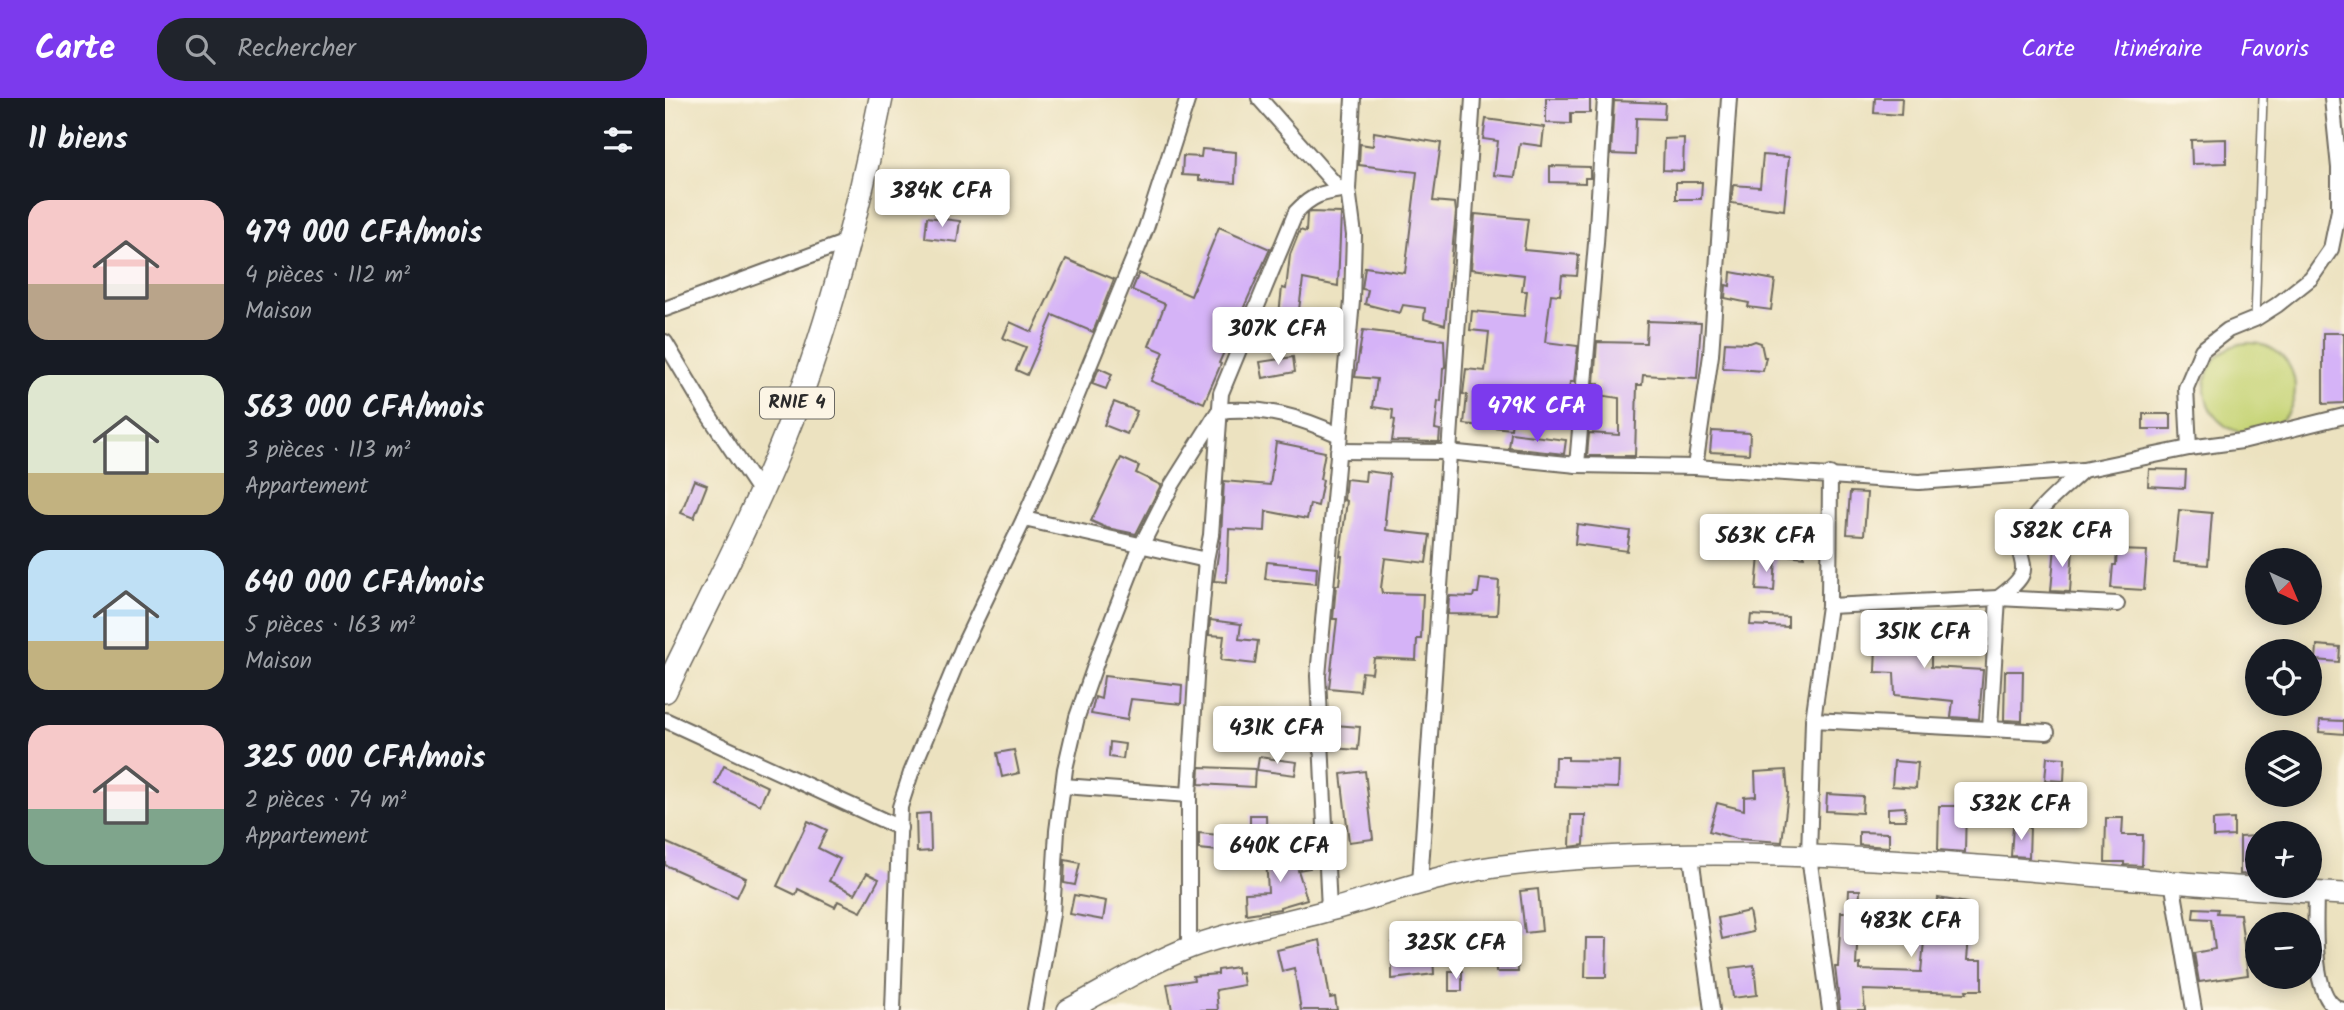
<!DOCTYPE html>
<html lang="fr">
<head>
<meta charset="utf-8">
<style>
	:root { --surface:#171b24; --page:#20242c; --text:#f1f3f6; --muted:#9ea1a6; --accent:#7c3aed }
	body { margin:0; font-family:Kalam,sans-serif; background:var(--page); color:var(--text); height:100vh; display:flex; flex-direction:column; font-size:26px; white-space:nowrap }
	* { box-sizing:border-box; margin:0 }
	p { font-size:23px; color:var(--muted) }
	.icon { flex:none; width:38px; height:38px; fill:none; stroke:currentColor; stroke-width:2; stroke-linecap:round; stroke-linejoin:round }
	.map { position:relative; flex:1; overflow:hidden }
	.details { display:flex; flex-direction:column; background:var(--surface); width:665px }
	.details>* { flex:none }
	.needle { width:46px; rotate:136deg }
	.controls { position:absolute; left:1580px; top:450px; display:grid; gap:14px }
	.controls a { display:grid; place-items:center; width:77px; height:77px; border-radius:50%; background:var(--surface); box-shadow:0 4px 18px #0003; font-size:35px }
	.price { position:absolute; translate:-50% -60px; padding:0 16px; border-radius:7px; background:#fff; color:#222; font-size:23px; line-height:46px; filter:drop-shadow(0 2px 4px #0008) }
	.price::after { content:''; position:absolute; left:50%; top:42px; width:21px; height:16px; margin-left:-10px; background:inherit; clip-path:polygon(0 0,100% 0,50% 100%) }
	.price.active { background:var(--accent); color:#fff }
	ul { padding:0; list-style:none }
	li { display:flex; align-items:center; gap:21px; height:175px; padding:0 28px }
	li span { display:grid; place-items:center; flex:none; width:196px; height:140px; border-radius:21px; color:#555 }
	li>.icon { margin-inline-start:auto }
	span .icon { width:84px; height:84px; fill:#fffc; stroke-width:1 }
	li b { font-size:30px }
	h2 { display:flex; justify-content:space-between; align-items:center; height:84px; padding:0 28px; font-size:30px }
	header { display:flex; align-items:center; gap:42px; box-sizing:border-box; height:98px; padding:0 35px; background:var(--accent); color:#fff }
	header strong { font-size:33px }
	nav { display:flex; gap:38px; margin-inline-start:auto; font-size:24px }
	.search { width:490px; height:63px; background:var(--page); display:flex; align-items:center; gap:18px; box-sizing:border-box; padding:0 24px; border-radius:28px; color:var(--muted); font-size:26px }
	main { display:flex; flex:1; min-height:0 }
	.map>svg:first-child { display:block }
	.green { fill:#c6d476; stroke:#788050; stroke-width:2 }
	.building { fill:#d5b3f7 }
	.lines { fill:none; stroke-linecap:round; stroke-linejoin:round }
	.lane-casing { stroke:#6f6b5f; stroke-width:10 }
	.street-casing { stroke:#6f6b5f; stroke-width:18 }
	.secondary-casing { stroke:#6f6b5f; stroke-width:24 }
	.primary-casing { stroke:#6f6b5f; stroke-width:26 }
	.lane { stroke:#fff; stroke-width:7 }
	.street { stroke:#fff; stroke-width:14 }
	.secondary { stroke:#fff; stroke-width:21 }
	.primary { stroke:#fff; stroke-width:23 }
	.labels { text-anchor:middle; dominant-baseline:central; stroke-width:7; stroke-linejoin:round; paint-order:stroke }
	.shield { fill:#fcf5e5; stroke:#6a6863; stroke-width:2 }
	.shield-label { font-size:19px; font-weight:bold; fill:#2b2b2b }
</style>
</head>
<body>
<header>
<strong>Carte</strong>
<div class="search"><svg class="icon" aria-label="search" viewBox="0 0 24 24"><circle cx="10" cy="10" r="6"/><path d="M15 15l6 6"/></svg>Rechercher</div>
<nav><a>Carte</a><a>Itinéraire</a><a>Favoris</a></nav>
</header>
<main>
<section class="details">
<h2>11 biens<svg class="icon" aria-label="filters" viewBox="0 0 24 24"><path d="M4 7h16M4 17h16"/><circle cx="9" cy="7" r="2"/><circle cx="15" cy="17" r="2"/></svg></h2>
<ul>
<li><span style="background:linear-gradient(#f6c9c9 60%,#b9a48a 0)"><svg class="icon" aria-label="home" viewBox="0 0 24 24"><path d="M3 11l9-7 9 7M6 9v11h12V9"/></svg></span><div><b>479 000 CFA/mois</b><p>4 pièces · 112 m²</p><p>Maison</p></div></li>
<li><span style="background:linear-gradient(#dfe7d0 70%,#c2b280 0)"><svg class="icon" aria-label="home" viewBox="0 0 24 24"><path d="M3 11l9-7 9 7M6 9v11h12V9"/></svg></span><div><b>563 000 CFA/mois</b><p>3 pièces · 113 m²</p><p>Appartement</p></div></li>
<li><span style="background:linear-gradient(#bfe0f5 65%,#c2b280 0)"><svg class="icon" aria-label="home" viewBox="0 0 24 24"><path d="M3 11l9-7 9 7M6 9v11h12V9"/></svg></span><div><b>640 000 CFA/mois</b><p>5 pièces · 163 m²</p><p>Maison</p></div></li>
<li><span style="background:linear-gradient(#f6c9c9 60%,#7fa58c 0)"><svg class="icon" aria-label="home" viewBox="0 0 24 24"><path d="M3 11l9-7 9 7M6 9v11h12V9"/></svg></span><div><b>325 000 CFA/mois</b><p>2 pièces · 74 m²</p><p>Appartement</p></div></li>
</ul>
</section>
<div class="map">
<svg width="1679" height="912" viewBox="0 0 1679 912">
	<rect width="100%" height="100%" fill="#fcf5e5"/>
	<filter id="ink" filterUnits="userSpaceOnUse"><feTurbulence type="fractalNoise" baseFrequency=".0143" numOctaves="2"/><feDisplacementMap in="SourceGraphic" scale="14" xChannelSelector="R" yChannelSelector="G"/><feConvolveMatrix kernelMatrix="1 2 1 2 8 2 1 2 1" color-interpolation-filters="sRGB"/></filter>
	<filter id="wash" filterUnits="userSpaceOnUse"><feTurbulence type="fractalNoise" baseFrequency=".00686" numOctaves="4" result="noise"/><feDisplacementMap in="SourceGraphic" scale="28" xChannelSelector="R" yChannelSelector="G"/><feGaussianBlur stdDeviation="1.57" result="paint"/><feColorMatrix in="noise" values="0 0 0 0 0 0 0 0 0 0 0 0 0 0 0 0 0 1.4 0 .05"/><feComposite in="paint" operator="in"/></filter>
	<g filter="url(#wash)">
		<rect width="100%" height="100%" fill="#ece2c0"/>
		<circle class="green" cx="1585" cy="290" r="45"/>
		<g id="blocks">
			<g class="building">
				<path d="M881 0H925V15H906V26L881 25Z"/>
				<path d="M1210 0H1237L1236 17 1209 15Z"/>
				<path d="M949 3 1000 5 999 21 971 20 970 57 946 56Z"/>
				<path d="M821 21 879 29 877 48 855 45 850 79 829 77 833 43 818 41Z"/>
				<path d="M709 34 776 45 768 103 790 105 791 114 780 227 759 221 760 210 738 207 735 215 700 206 703 192 697 191 700 169 740 175 752 74 694 67 695 46 708 48Z"/>
				<path d="M1019 40 1018 73 998 72 999 41Z"/>
				<path d="M1561 41V65L1527 66 1526 42Z"/>
				<path d="M537 51 571 54 570 85 534 82V78L517 77 518 58 536 59Z"/>
				<path d="M1098 57 1124 59 1119 112 1066 105 1068 87 1095 89Z"/>
				<path d="M885 68 925 69V80H920V85L885 84Z"/>
				<path d="M1011 84H1037L1036 101H1011Z"/>
				<path d="M645 114 676 115 673 188 638 181 632 227 613 225 617 190 621 191 625 157 635 132 641 134 642 116Z"/>
				<path d="M810 116 863 121 859 152 914 157 912 178 897 177 895 197 886 196 880 244 913 248 909 284H905L903 301 887 300 886 308 849 305 846 331 799 326 802 297 798 296 801 271 820 273 824 234 805 232 807 213 859 218 862 193H857L859 177 806 171Z"/>
				<path d="M262 119 295 123 292 144 260 140Z"/>
				<path d="M554 129 605 151 554 265 556 266 539 305 486 283 499 254 484 248 500 206 467 192 474 175 526 198Z"/>
				<path d="M401 161 449 181 428 234 388 217 362 277 351 272 361 249 338 240 345 224 367 234Z"/>
				<path d="M1066 174 1110 182 1106 212 1083 209 1084 205 1060 200 1061 187 1065 188Z"/>
				<path d="M982 223 1036 225 1032 280 978 277 977 287H972L970 358H922L924 335 954 337V300L933 297 934 285H929L932 244 981 245Z"/>
				<path d="M698 232 779 242 780 269 778 270 776 304 773 303 770 331 775 332 774 344 727 343 730 322 727 321 728 312 708 309 712 281 690 279Z"/>
				<path d="M1658 235H1679V305L1658 306Z"/>
				<path d="M1090 243 1096 245 1099 259H1101L1098 273 1058 270 1060 244 1085 245Z"/>
				<path d="M628 259 630 274 598 280 595 264Z"/>
				<path d="M434 270 447 276 441 291 427 286Z"/>
				<path d="M449 304 472 313 462 336 439 327Z"/>
				<rect x="1478" y="316" width="28" height="15"/>
				<path d="M1047 333 1085 335 1084 356 1045 354Z"/>
				<path d="M846 335 901 342 899 356 844 350Z"/>
				<path d="M611 344 660 354 655 381 658 382 653 408 645 406 642 421 601 413 600 433 564 431 562 484 549 483 556 438 559 383 605 387Z"/>
				<path d="M456 360 474 368 471 375 496 387 471 436 442 430 426 423Z"/>
				<path d="M1484 371 1521 372 1520 390 1483 388Z"/>
				<path d="M701 373 725 376 720 422H722L721 432 765 437 761 465 720 460 716 490 717 495 758 496 756 541H752L751 562 709 560 707 575 697 574 695 593 664 590 672 521H668L671 487H674L677 458H675L682 403 679 402 681 381 700 383Z"/>
				<path d="M29 382 42 387 29 420 16 415Z"/>
				<path d="M1185 394 1202 395 1199 437 1182 436Z"/>
				<path d="M1514 412 1547 415 1543 467 1509 464Z"/>
				<path d="M912 426 965 433 962 453 910 446Z"/>
				<path d="M1115 438 1141 441 1139 459 1113 456Z"/>
				<path d="M1390 448 1408 449 1405 494 1386 493Z"/>
				<path d="M1452 452 1482 453 1479 492 1446 490 1448 467H1451Z"/>
				<path d="M1094 458 1111 459 1109 493 1091 492Z"/>
				<path d="M602 464 652 469 651 486 600 481Z"/>
				<path d="M815 481 834 483 832 517 783 516 784 498 808 499 809 495H813Z"/>
				<path d="M1086 517 1123 519V529L1085 527Z"/>
				<path d="M1212 519 1255 522 1250 551 1266 552V569L1318 572 1314 621 1286 619 1288 603 1230 597 1229 575 1210 574Z"/>
				<path d="M545 522 576 526 574 541 593 543 590 566 556 562 559 538 544 537Z"/>
				<path d="M1652 547 1675 549 1674 564 1651 562Z"/>
				<path d="M1340 573H1358L1357 623 1339 622Z"/>
				<path d="M439 578 517 587 516 606 466 601 462 622 426 616 430 599 436 601Z"/>
				<path d="M1655 622 1679 623V636L1654 634Z"/>
				<path d="M669 627 695 629 693 652 667 650Z"/>
				<path d="M445 644 460 646 458 661 444 659Z"/>
				<path d="M349 652 354 675 337 679 332 655Z"/>
				<path d="M594 659 632 664 630 677 592 672Z"/>
				<path d="M890 659H903V662L954 663 953 690 889 688Z"/>
				<path d="M1382 659 1400 660 1399 683 1380 682Z"/>
				<path d="M1229 663 1253 665 1251 690 1227 688Z"/>
				<path d="M59 668 103 689 95 707 50 686Z"/>
				<path d="M535 669 590 671 589 689 534 686Z"/>
				<path d="M1121 672 1123 695 1117 744 1072 741 1044 733 1052 705 1079 712V699L1091 698 1090 674Z"/>
				<path d="M700 673 708 741 684 744 676 676Z"/>
				<path d="M1162 696 1198 698 1197 715 1161 713Z"/>
				<path d="M1274 708H1301L1300 754 1273 752Z"/>
				<path d="M1240 709 1241 722H1223V710Z"/>
				<path d="M265 715 266 753 252 754 251 716Z"/>
				<path d="M585 717H601L602 758H586V756L534 751V735L585 740Z"/>
				<path d="M906 717H920L919 747 905 749Z"/>
				<path d="M1441 720H1458L1457 737H1478L1477 768 1459 767V764H1440Z"/>
				<path d="M1569 721V738L1548 739V722Z"/>
				<path d="M143 723 162 732 153 750 175 761 164 783 190 796 202 775 214 781 196 814 173 803 170 809 133 791 131 797 112 788Z"/>
				<path d="M1348 728 1365 729 1364 759 1346 758Z"/>
				<path d="M1194 734 1224 735V749L1194 747Z"/>
				<path d="M1592 738V777L1575 776V739Z"/>
				<path d="M0 744 81 780 72 799 0 767Z"/>
				<path d="M644 755 645 770 633 772 642 801 615 809V811L581 816 580 795 603 794 601 759Z"/>
				<path d="M400 762 415 765 410 787 399 785Z"/>
				<path d="M873 791 877 833 860 835 855 793Z"/>
				<path d="M1184 792H1195L1191 867 1195 866V872L1256 874 1260 833 1269 834 1273 800 1302 805 1301 814H1306L1302 862H1317V892H1301L1302 895 1198 892 1200 912H1175L1170 869H1173L1176 814H1183Z"/>
				<path d="M409 797 441 803 438 822 405 816Z"/>
				<path d="M1529 810 1553 811 1552 815 1575 816 1583 877 1534 884 1529 855 1550 851 1546 821 1528 820Z"/>
				<path d="M1084 813 1088 834 1057 841 1053 820Z"/>
				<path d="M921 840H942L941 879H920Z"/>
				<path d="M655 842 665 900 670 899 672 912H636L629 870 617 873 612 852Z"/>
				<path d="M758 842 759 859 768 858 769 876 727 881V845Z"/>
				<path d="M852 846 853 874H831L830 847Z"/>
				<path d="M1089 867 1092 897 1068 900 1065 870Z"/>
				<path d="M572 869 573 875 577 874 579 887 551 892 553 912H507L502 886 529 882 528 878 553 876V872Z"/>
				<rect x="784" y="873" width="13" height="20"/>
			</g>
		</g>
	</g>
	<g filter="url(#ink)">
		<use href="#blocks" fill-opacity="0" stroke="#6f6b5f" stroke-width="2"/>
		<g class="lines">
			<defs>
				<path id="lane" d="M1590 221 1598 0"/>
				<g id="street">
					<path d="M594 0 675 92"/>
					<path d="M0 211 184 143"/>
					<path d="M0 244 43 316 95 394"/>
					<path d="M554 313C597 308 635 319 674 337"/>
					<path d="M1524 350 1521 290 1537 252 1563 232 1590 221 1612 207 1646 180 1666 151 1674 112V70L1667 0"/>
					<path d="M673 353 783 354 912 367 1030 369 1254 384 1418 372 1524 350 1577 343 1679 318"/>
					<path d="M912 367 931 145 940 0"/>
					<path d="M1030 369 1046 257 1064 0"/>
					<path d="M359 421 541 462"/>
					<path d="M1164 508 1333 500 1452 506"/>
					<path d="M0 622 235 730"/>
					<path d="M1148 622 1382 634"/>
					<path d="M1325 630 1333 500C1380 466 1344 467 1359 436 1371 411 1398 391 1418 372"/>
					<path d="M398 688 524 697"/>
					<path d="M1026 758 1047 912"/>
					<path d="M1507 783 1529 912"/>
					<path d="M755 785 808 0"/>
					<path d="M1651 794C1651 821 1644 908 1679 912"/>
					<path d="M664 812 653 578 687 203 689 137 683 91 688 0"/>
					<path d="M524 850V697L532 563 541 462 546 437 556 295 631 114C649 95 658 95 683 91"/>
					<path d="M228 912 235 709 246 675 300 544 359 421 404 317 481 130 523 0"/>
					<path d="M370 912 387 816 392 733 400 671 412 619 438 545 476 448 507 387 553 314"/>
					<path d="M1165 912 1144 758 1148 622 1164 508 1165 376"/>
				</g>
				<path id="secondary" d="M403 912C441 892 486 864 526 849 571 832 619 825 665 812 719 797 773 777 829 769 1109 733 1399 782 1679 796"/>
				<path id="primary" d="M0 593C40 509 85 425 120 338 164 229 193 115 216 0"/>
			</defs>
			<use href="#lane" class="lane-casing"/>
			<use href="#street" class="street-casing"/>
			<use href="#secondary" class="secondary-casing"/>
			<use href="#primary" class="primary-casing"/>
			<use href="#lane" class="lane"/>
			<use href="#street" class="street"/>
			<use href="#secondary" class="secondary"/>
			<use href="#primary" class="primary"/>
		</g>
	</g>
	<g class="labels">
		<rect class="shield" x="95" y="289.5" width="74" height="31" rx="5"/>
		<g class="shield-label">
			<text x="132" y="305">RNIE 4</text>
		</g>
	</g>
</svg>
<div class="controls">
<a><svg class="needle" viewBox="-14 -14 28 28"><path d="M0-13l5 13h-10z" fill="#e53935"/><path d="M0 13l5-13h-10z" fill="#9ea1a6"/></svg></a>
<a><svg class="icon" aria-label="locate" viewBox="0 0 24 24"><circle cx="12" cy="12" r="6"/><path d="M12 2v4M12 18v4M2 12h4M18 12h4"/></svg></a>
<a><svg class="icon" aria-label="layers" viewBox="0 0 24 24"><path d="M12 4l9 5-9 5-9-5zM3 14l9 5 9-5"/></svg></a>
<a>+</a>
<a>−</a>
</div>
<b class="price" style="left:277px;top:131px">384K CFA</b>
<b class="price" style="left:613px;top:269px">307K CFA</b>
<b class="price active" style="left:872px;top:346px">479K CFA</b>
<b class="price" style="left:1397px;top:471px">582K CFA</b>
<b class="price" style="left:1101px;top:476px">563K CFA</b>
<b class="price" style="left:1259px;top:572px">351K CFA</b>
<b class="price" style="left:612px;top:668px">431K CFA</b>
<b class="price" style="left:1356px;top:744px">532K CFA</b>
<b class="price" style="left:615px;top:786px">640K CFA</b>
<b class="price" style="left:1246px;top:861px">483K CFA</b>
<b class="price" style="left:791px;top:883px">325K CFA</b>
</div>
</main>
</body>
</html>
